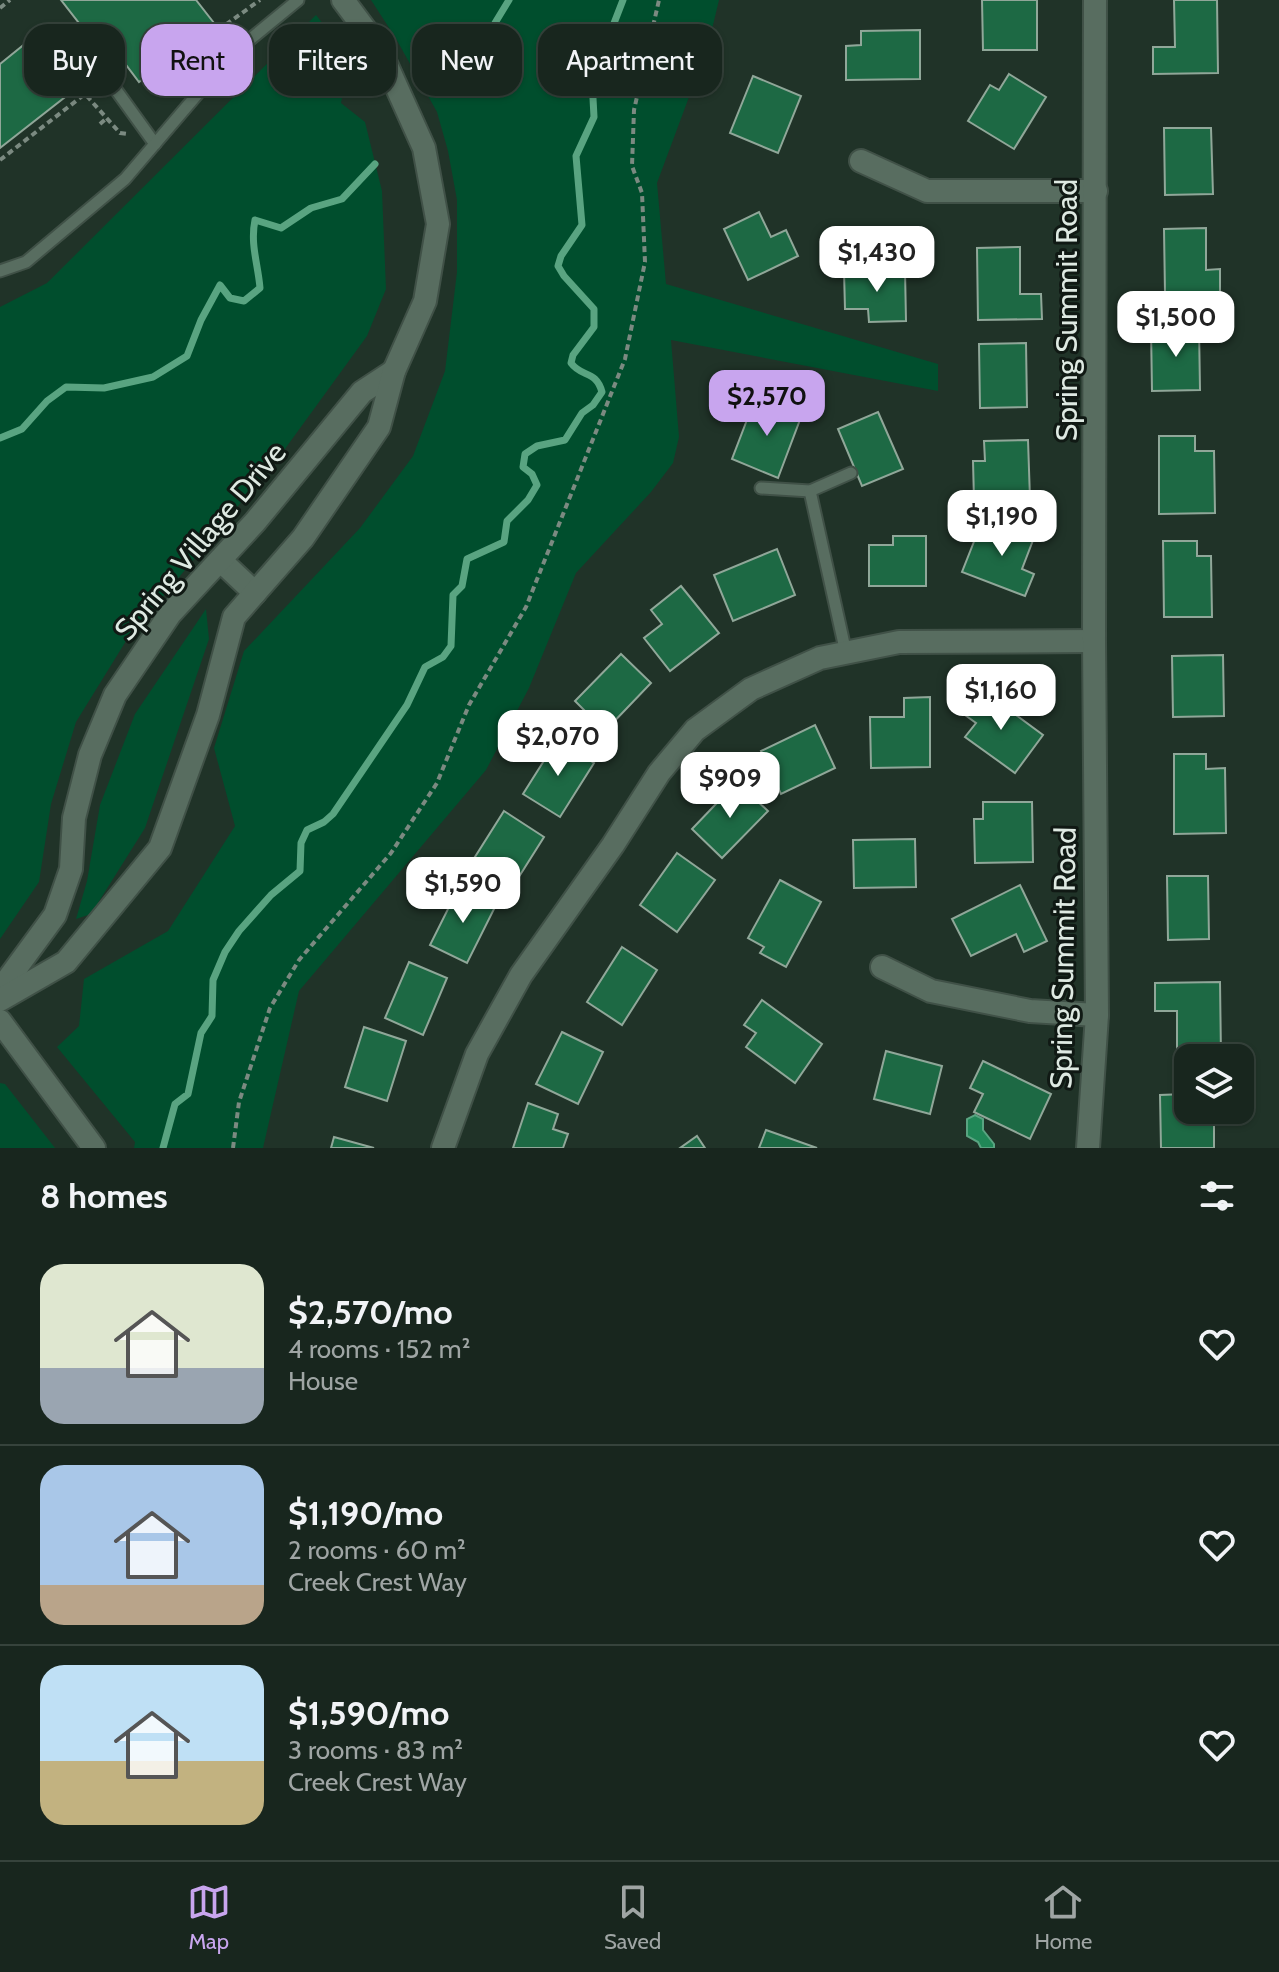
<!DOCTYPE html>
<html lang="en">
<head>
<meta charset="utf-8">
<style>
	:root { --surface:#18261e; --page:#212e27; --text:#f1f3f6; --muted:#9fa5a4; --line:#36433c; --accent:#c8a5ee }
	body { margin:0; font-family:Cabin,sans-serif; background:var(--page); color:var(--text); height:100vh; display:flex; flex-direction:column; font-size:30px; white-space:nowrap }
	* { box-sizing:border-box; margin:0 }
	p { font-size:26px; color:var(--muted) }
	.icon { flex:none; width:44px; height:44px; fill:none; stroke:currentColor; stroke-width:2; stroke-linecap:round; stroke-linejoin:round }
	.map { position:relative; height:1148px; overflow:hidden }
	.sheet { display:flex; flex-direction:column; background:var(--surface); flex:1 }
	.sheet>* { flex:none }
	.banner { position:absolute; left:24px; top:24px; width:800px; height:72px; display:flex; gap:16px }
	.fabs { position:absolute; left:1174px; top:1044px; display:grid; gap:16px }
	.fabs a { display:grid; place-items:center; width:80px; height:80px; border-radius:16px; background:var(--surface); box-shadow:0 2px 6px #0004,0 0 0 2px var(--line); font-size:40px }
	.price { position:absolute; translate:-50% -68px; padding:0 18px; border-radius:16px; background:#fff; color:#222; font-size:26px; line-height:52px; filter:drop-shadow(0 2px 4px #0008) }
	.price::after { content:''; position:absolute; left:50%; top:48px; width:24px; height:18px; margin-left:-12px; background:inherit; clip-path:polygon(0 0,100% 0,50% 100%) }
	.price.active { background:var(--accent); color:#111 }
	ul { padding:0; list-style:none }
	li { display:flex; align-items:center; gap:24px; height:200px; padding:0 40px }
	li+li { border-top:2px solid var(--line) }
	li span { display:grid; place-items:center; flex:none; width:224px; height:160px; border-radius:24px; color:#555 }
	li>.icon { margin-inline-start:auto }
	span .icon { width:96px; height:96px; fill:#fffc; stroke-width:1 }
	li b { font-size:34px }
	h2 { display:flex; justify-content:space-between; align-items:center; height:96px; padding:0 40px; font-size:34px }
	.chip { padding:0 28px; border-radius:24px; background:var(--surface); box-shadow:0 2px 6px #0004,0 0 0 2px var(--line); font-size:28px; line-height:72px }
	.chip.active { background:var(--accent); color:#111 }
	.dock { display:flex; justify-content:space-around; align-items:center; height:112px; border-top:2px solid var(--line); background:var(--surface); font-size:22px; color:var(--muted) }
	.dock a { display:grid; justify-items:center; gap:4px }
	.dock .active { color:var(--accent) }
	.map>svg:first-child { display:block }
	.green { fill:#004e2d }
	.water { fill:#208757; stroke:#59a481; stroke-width:2 }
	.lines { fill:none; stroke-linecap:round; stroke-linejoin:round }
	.stream { stroke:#59a481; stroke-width:7 }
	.building { fill:#1d6944; stroke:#90a799; stroke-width:2 }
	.service-casing { stroke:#405147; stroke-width:15 }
	.minor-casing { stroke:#405147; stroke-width:26 }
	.path { stroke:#7b8a81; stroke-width:4; stroke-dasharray:6 4; stroke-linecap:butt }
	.service { stroke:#586d60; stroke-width:11 }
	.minor { stroke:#586d60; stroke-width:22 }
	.labels { text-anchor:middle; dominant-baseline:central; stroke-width:6; stroke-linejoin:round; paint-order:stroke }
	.street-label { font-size:30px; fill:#dee9e2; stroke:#101914 }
</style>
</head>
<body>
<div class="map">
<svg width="1279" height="1148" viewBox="0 0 1279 1148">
	<rect width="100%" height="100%" fill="#203328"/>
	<g class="green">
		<path d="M371 0H719L708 46 657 183 666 284 938 364V391L671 340 679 437 673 463 651 492 576 573 529 688 486 770 299 991 263 1148H134L135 1142 57 1047 79 1026 84 979 168 931 235 826 214 748 244 651 360 528 413 456 445 371 457 272V200L448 151 437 112 395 37Z"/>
		<path d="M316 15 350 58 341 103 365 122 382 191 386 289 367 336 282 453 126 641 76 722 51 804 39 882 0 939V307L47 283Z"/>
		<path d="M206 609 209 639 145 828 91 914 76 919 87 881 100 805 135 714Z"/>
		<path d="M0 1083 5 1084 55 1148H0Z"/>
	</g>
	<path class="water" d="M975 1115 983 1119V1130L994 1144V1148H981L978 1142 967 1136V1119Z"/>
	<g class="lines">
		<g class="stream">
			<path d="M495 23 509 0"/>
			<path d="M0 438 22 429 47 401 66 387 104 388 153 377 187 356 201 320 220 285 230 298 244 301 260 288C258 264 250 244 255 220L281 228 311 208 342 199 375 164"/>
			<path d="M163 1148 175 1104 188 1094 201 1033 212 1016 213 980 225 952 239 931 271 895 300 871 301 843 307 830 324 822 333 814 407 705 425 667 443 657 451 646 453 595 462 586 467 559 504 542 507 521 528 500 537 485 532 474 523 467 525 454 537 446 565 440 582 413 593 405 602 392C596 370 582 378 571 363L573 355 594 327V309L564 276 558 266 561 256 582 225 576 156 594 117 592 80 623 0"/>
		</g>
	</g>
	<g class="building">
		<path d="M61 0H196L214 23 139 82 102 33 93 41Z"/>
		<path d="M982 0H1037V50H983Z"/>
		<path d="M1174 0H1217L1218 73 1153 74V47H1175Z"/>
		<path d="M42 30 83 83 0 148V64Z"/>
		<path d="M920 30V79L846 80V46L861 45V31Z"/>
		<path d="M1009 74 1046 97 1014 149 968 121 990 85 999 90Z"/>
		<path d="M753 76 801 96 778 153 730 133Z"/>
		<path d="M1164 128H1211L1213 194 1165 195Z"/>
		<path d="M759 212 771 237 786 230 798 256 748 280 724 229Z"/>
		<path d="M1206 228V270L1220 269V292L1165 293 1164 229Z"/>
		<path d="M1020 247V294H1041L1042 319 978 320 977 248Z"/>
		<path d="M905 270 906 321 869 322 868 309H845L844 271Z"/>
		<path d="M1199 327 1200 390 1152 391 1151 328Z"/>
		<path d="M1026 343 1027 407 980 408 979 344Z"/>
		<path d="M755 399 801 417 778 478 732 459Z"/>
		<path d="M878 412 903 469 862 486 838 429Z"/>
		<path d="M1159 436H1195V451H1214L1215 513 1159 514Z"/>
		<path d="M1028 440 1030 499 974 500 973 461H985L984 441Z"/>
		<path d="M997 519 1035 535 1022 569 1034 574 1025 596 962 572 979 529 991 534Z"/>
		<path d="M893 536H926V586H869V545H893Z"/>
		<path d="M1163 541H1197V556H1211L1212 617H1164Z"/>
		<path d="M777 549 795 595 733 621 714 575Z"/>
		<path d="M681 586 719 633 670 671 644 638 662 624 651 610Z"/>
		<path d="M621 654 651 683 605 731 575 701Z"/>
		<path d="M1223 655 1224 716 1173 717 1172 656Z"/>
		<path d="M982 690 1043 735 1015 773 965 737 976 723 965 715Z"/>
		<path d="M930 697V767L871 768 870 717H904V698Z"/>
		<path d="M815 725 835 768 781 794 761 751Z"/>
		<path d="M557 740 594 763 560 817 523 794Z"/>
		<path d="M1174 754H1206V769L1225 768 1226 833 1174 834Z"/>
		<path d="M737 782 768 811 722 858 692 829Z"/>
		<path d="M983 802H1032L1033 862 975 863 974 819H983Z"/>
		<path d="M504 811 544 837 508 894 468 868Z"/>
		<path d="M915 839 916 887 854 888 853 840Z"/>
		<path d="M677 853 715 880 677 932 640 905Z"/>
		<path d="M1167 876H1208L1209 939 1168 940Z"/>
		<path d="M780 880 821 902 786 967 760 953 764 947 748 938Z"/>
		<path d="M1020 885 1047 941 1024 952 1016 934 971 956 952 919Z"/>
		<path d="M459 887 496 905 467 963 430 945Z"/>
		<path d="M622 947 657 970 622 1025 587 1002Z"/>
		<path d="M409 962 447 978 423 1035 385 1018Z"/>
		<path d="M1220 982 1221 1057 1177 1058V1011H1155V983Z"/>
		<path d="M762 1000 822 1044 795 1083 746 1047 756 1033 744 1025Z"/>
		<path d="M364 1027 406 1041 387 1101 345 1087Z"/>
		<path d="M562 1032 603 1052 578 1104 536 1084Z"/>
		<path d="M886 1051 942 1066 930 1114 874 1099Z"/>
		<path d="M983 1061 1051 1094 1030 1139 974 1112 983 1094 970 1088Z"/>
		<path d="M1185 1094 1188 1110H1214V1148H1161L1160 1095Z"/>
		<path d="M528 1103 558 1114 553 1129 568 1134 563 1148H513Z"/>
		<path d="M766 1130 817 1148H759Z"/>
		<path d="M697 1136 705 1148H680Z"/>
		<path d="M334 1137 374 1148H331Z"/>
	</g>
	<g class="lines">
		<defs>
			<g id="service">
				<path d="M106 76 155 144"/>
				<path d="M0 271 26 262 125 179 230 56 298 0"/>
				<path d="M761 488 810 491 851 473"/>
				<path d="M810 491 846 653"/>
			</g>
			<g id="minor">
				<path d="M861 161 927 191H1096"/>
				<path d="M220 560 255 593"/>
				<path d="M882 967 931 991 1030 1011 1097 1015"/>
				<path d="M0 990 55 915 71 869 74 818 90 755 115 695 170 614 255 522 362 392 394 371"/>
				<path d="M0 1000 66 962 160 848 208 715 234 617 303 538 379 427 394 371 425 301 438 224 424 148 379 48 343 0"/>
				<path d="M0 1021 94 1148"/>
				<path d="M443 1148 477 1054 521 975 613 845 659 773 695 730 751 689 820 658 899 642 1094 641"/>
				<path d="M1088 1148 1097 1015 1094 641 1095 0"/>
			</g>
		</defs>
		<use href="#service" class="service-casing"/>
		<use href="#minor" class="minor-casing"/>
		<g class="path">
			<path d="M0 8 10 0"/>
			<path d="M191 73 224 26 260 0"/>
			<path d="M100 124 107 118"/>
			<path d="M0 160 85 94 120 133 127 134"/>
			<path d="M233 1148 239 1102 270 1008 299 960 391 853 437 783 469 705 526 607 625 359 645 262 642 193 632 166 634 110 659 0"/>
		</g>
		<use href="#service" class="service"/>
		<use href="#minor" class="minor"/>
	</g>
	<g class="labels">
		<g class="street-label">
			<text transform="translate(1066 310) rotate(-90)">Spring Summit Road</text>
			<text transform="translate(200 541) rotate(-50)">Spring Village Drive</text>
			<text transform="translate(1063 958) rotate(-89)">Spring Summit Road</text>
		</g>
	</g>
</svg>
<div class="fabs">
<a><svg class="icon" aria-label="layers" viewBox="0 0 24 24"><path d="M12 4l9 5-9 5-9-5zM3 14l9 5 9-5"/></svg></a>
</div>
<b class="price" style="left:877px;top:294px">$1,430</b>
<b class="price" style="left:1176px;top:359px">$1,500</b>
<b class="price active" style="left:767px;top:438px">$2,570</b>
<b class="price" style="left:1002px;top:558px">$1,190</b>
<b class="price" style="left:1001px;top:732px">$1,160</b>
<b class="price" style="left:558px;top:778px">$2,070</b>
<b class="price" style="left:730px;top:820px">$909</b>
<b class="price" style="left:463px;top:925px">$1,590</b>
<div class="banner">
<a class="chip">Buy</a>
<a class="chip active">Rent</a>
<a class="chip">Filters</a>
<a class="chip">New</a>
<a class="chip">Apartment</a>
</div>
</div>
<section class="sheet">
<h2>8 homes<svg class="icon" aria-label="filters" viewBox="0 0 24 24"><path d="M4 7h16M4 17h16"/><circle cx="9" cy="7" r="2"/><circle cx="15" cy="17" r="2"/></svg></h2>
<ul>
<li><span style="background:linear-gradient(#dfe7d0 65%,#9aa5b1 0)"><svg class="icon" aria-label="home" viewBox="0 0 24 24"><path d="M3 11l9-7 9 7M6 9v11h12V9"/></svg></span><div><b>$2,570/mo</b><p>4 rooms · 152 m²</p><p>House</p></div><svg class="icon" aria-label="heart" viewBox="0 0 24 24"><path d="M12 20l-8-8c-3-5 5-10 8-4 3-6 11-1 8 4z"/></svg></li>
<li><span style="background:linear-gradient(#a9c7e8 75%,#b9a48a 0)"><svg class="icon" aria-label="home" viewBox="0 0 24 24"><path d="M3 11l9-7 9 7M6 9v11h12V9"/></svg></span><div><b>$1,190/mo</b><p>2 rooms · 60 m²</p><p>Creek Crest Way</p></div><svg class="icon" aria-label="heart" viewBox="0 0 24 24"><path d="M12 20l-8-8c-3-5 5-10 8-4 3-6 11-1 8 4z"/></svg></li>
<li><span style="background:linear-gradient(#bfe0f5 60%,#c2b280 0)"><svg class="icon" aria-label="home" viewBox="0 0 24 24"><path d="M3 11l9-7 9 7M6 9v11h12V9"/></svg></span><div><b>$1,590/mo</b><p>3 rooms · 83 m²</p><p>Creek Crest Way</p></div><svg class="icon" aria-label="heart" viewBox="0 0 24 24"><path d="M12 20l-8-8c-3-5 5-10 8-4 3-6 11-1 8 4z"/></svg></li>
</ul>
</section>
<nav class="dock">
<a class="active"><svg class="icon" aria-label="map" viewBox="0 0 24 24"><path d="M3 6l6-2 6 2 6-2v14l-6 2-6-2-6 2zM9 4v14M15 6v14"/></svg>Map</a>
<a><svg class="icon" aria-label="saved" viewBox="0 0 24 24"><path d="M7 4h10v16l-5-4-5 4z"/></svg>Saved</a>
<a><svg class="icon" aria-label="home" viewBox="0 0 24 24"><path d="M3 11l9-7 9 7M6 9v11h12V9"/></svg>Home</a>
</nav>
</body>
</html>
